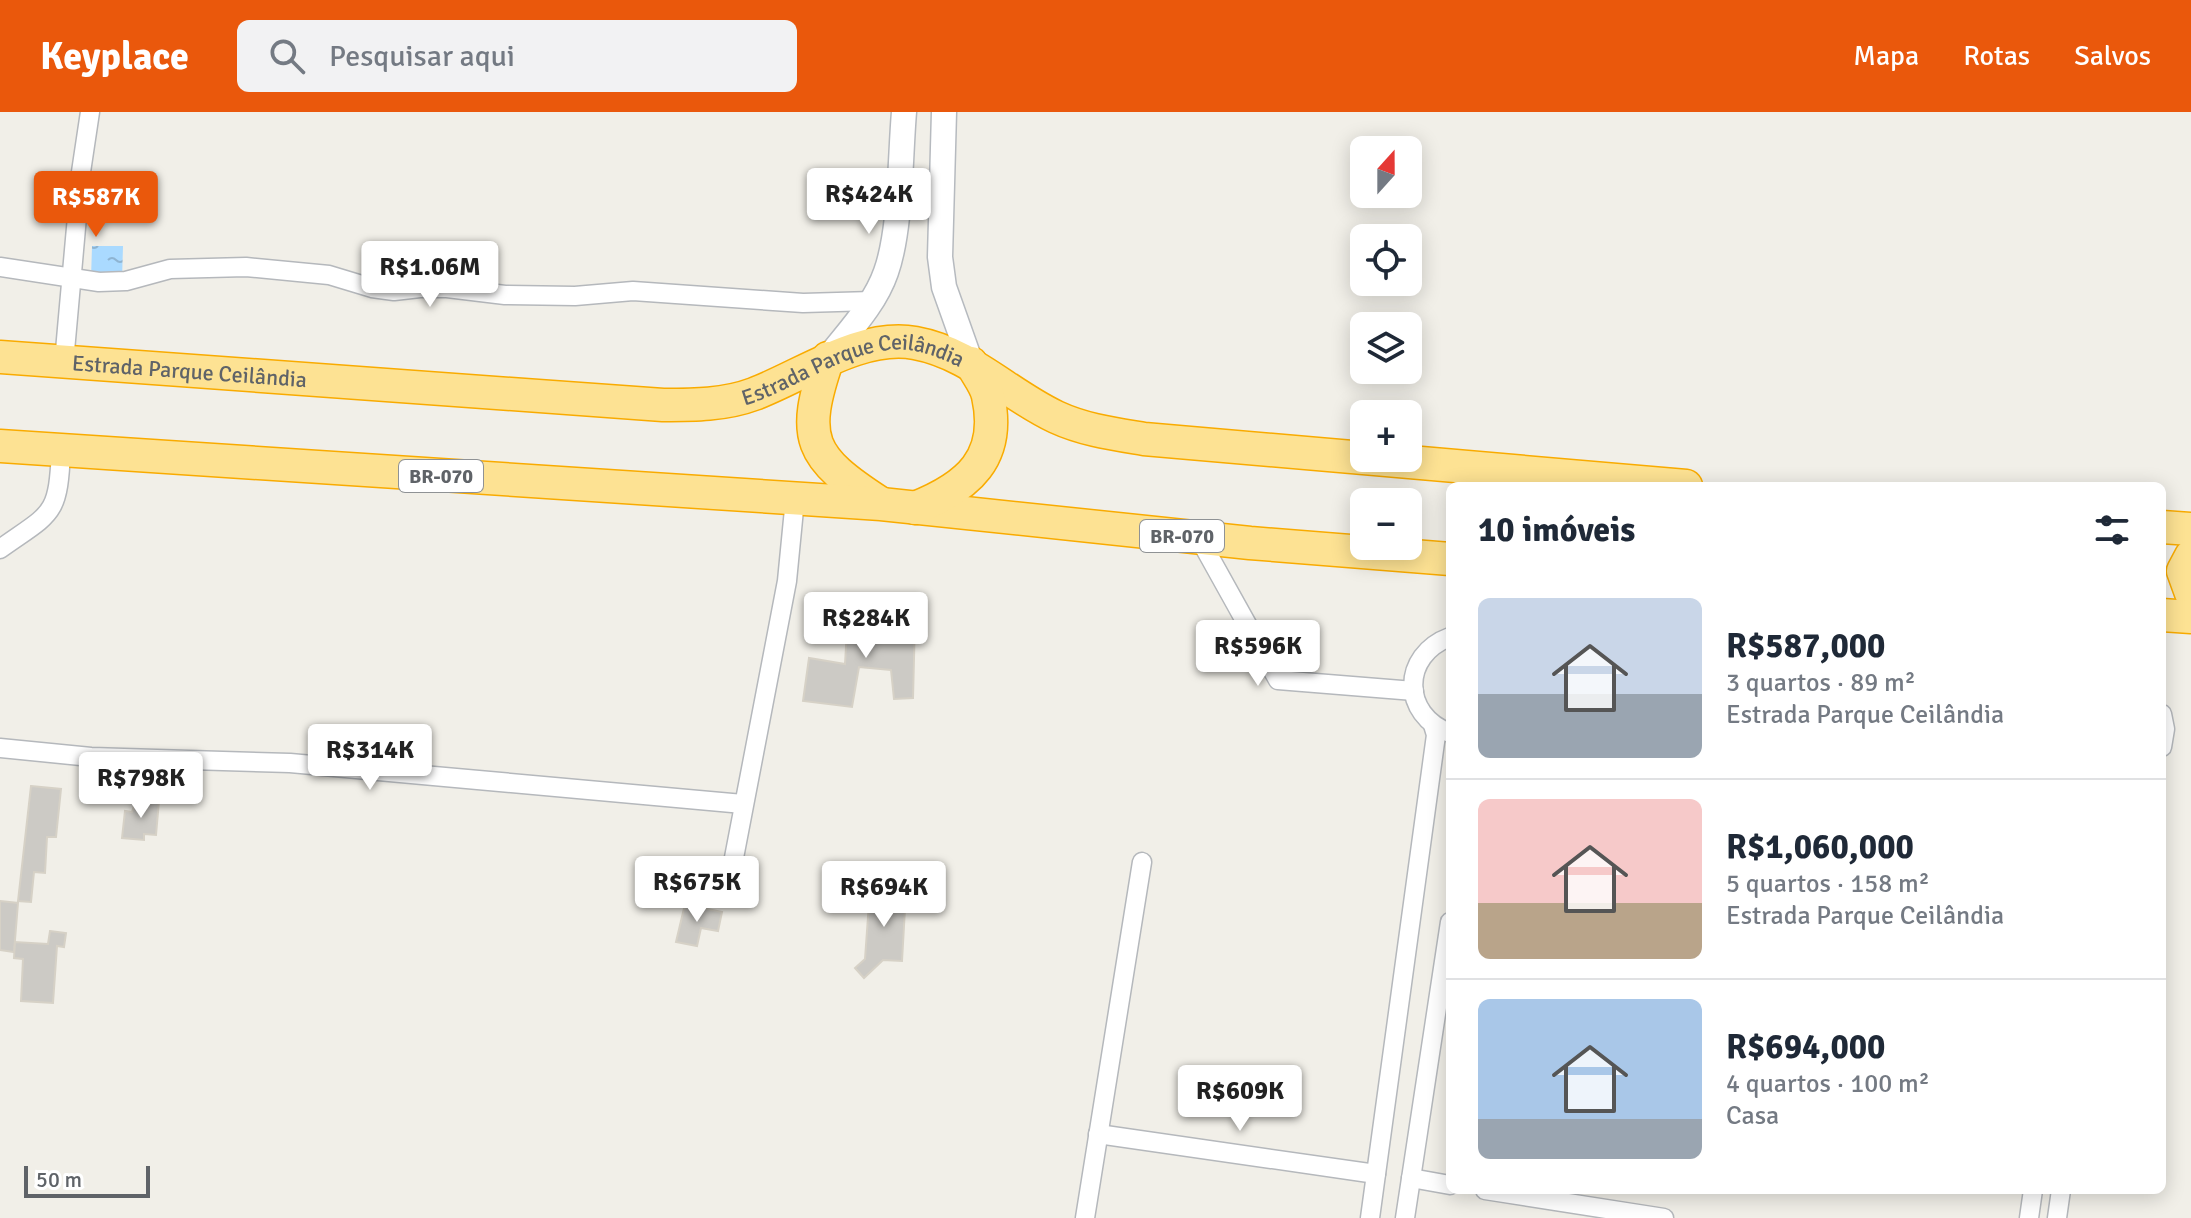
<!DOCTYPE html>
<html lang="pt">
<head>
<meta charset="utf-8">
<style>
	:root { --surface:#fff; --page:#f2f2f3; --text:#1f2937; --muted:#747a83; --line:#e0e1e3; --accent:#ea580c }
	body { margin:0; font-family:Signika,sans-serif; background:var(--page); color:var(--text); height:100vh; display:flex; flex-direction:column; font-size:30px; white-space:nowrap }
	* { box-sizing:border-box; margin:0 }
	p { font-size:26px; color:var(--muted) }
	.icon { flex:none; width:44px; height:44px; fill:none; stroke:currentColor; stroke-width:2; stroke-linecap:round; stroke-linejoin:round }
	.map { position:relative; flex:1; overflow:hidden }
	.sheet { position:absolute; left:1446px; top:370px; width:720px; height:712px; display:flex; flex-direction:column; background:var(--surface); border-radius:12px; box-shadow:0 4px 20px #0003 }
	.sheet>* { flex:none }
	.needle { width:52px; rotate:21deg }
	.controls { position:absolute; left:1350px; top:24px; display:grid; gap:16px }
	.controls a { display:grid; place-items:center; width:72px; height:72px; border-radius:12px; background:var(--surface); box-shadow:0 4px 20px #0003; font-size:40px }
	.scale { position:absolute; left:24px; bottom:20px; width:126px; box-sizing:border-box; padding-left:8px; border:4px solid #5f6368; border-top:0; font-size:22px; line-height:28px; white-space:nowrap; color:#5f6368; -webkit-text-stroke:6px #fff; paint-order:stroke }
	.price { position:absolute; translate:-50% -68px; padding:0 18px; border-radius:8px; background:#fff; color:#222; font-size:26px; line-height:52px; filter:drop-shadow(0 2px 4px #0008) }
	.price::after { content:''; position:absolute; left:50%; top:48px; width:24px; height:18px; margin-left:-12px; background:inherit; clip-path:polygon(0 0,100% 0,50% 100%) }
	.price.current { background:var(--accent); color:#fff }
	ul { padding:0; list-style:none }
	li { display:flex; align-items:center; gap:24px; height:200px; padding:0 32px }
	li+li { border-top:2px solid var(--line) }
	li span { display:grid; place-items:center; flex:none; width:224px; height:160px; border-radius:12px; color:#555 }
	li>.icon { margin-inline-start:auto }
	span .icon { width:96px; height:96px; fill:#fffc; stroke-width:1 }
	li b { font-size:34px }
	h2 { display:flex; justify-content:space-between; align-items:center; height:96px; padding:0 32px; font-size:34px }
	header { display:flex; align-items:center; gap:48px; box-sizing:border-box; height:112px; padding:0 40px; background:var(--accent); color:#fff }
	header strong { font-size:38px }
	nav { display:flex; gap:44px; margin-inline-start:auto; font-size:28px }
	.search { width:560px; height:72px; background:var(--page); display:flex; align-items:center; gap:20px; box-sizing:border-box; padding:0 28px; border-radius:12px; color:var(--muted); font-size:30px }
	.map>svg:first-child { display:block }
	.water { fill:url(#water-ripples) }
	.building { fill:#cccac5; stroke:#d6d1c6; stroke-width:2 }
	.lines { fill:none; stroke-linecap:round; stroke-linejoin:round }
	.minor-casing { stroke:#b5b8bc; stroke-width:21 }
	.secondary-casing { stroke:#b6babf; stroke-width:27 }
	.motorway-casing { stroke:#f9ab00; stroke-width:35 }
	.minor { stroke:#fff; stroke-width:18 }
	.secondary { stroke:#fff; stroke-width:24 }
	.motorway { stroke:#fde293; stroke-width:32 }
	.labels { text-anchor:middle; dominant-baseline:central; stroke-width:6; stroke-linejoin:round; paint-order:stroke }
	.shield { fill:#fff; stroke:#8f9295; stroke-width:2 }
	.shield-label { font-size:20px; font-weight:bold; fill:#5f6368 }
	.street-label { font-size:22px; fill:#5f6368; stroke:#fff }
</style>
</head>
<body>
<header>
<strong>Keyplace</strong>
<div class="search"><svg class="icon" aria-label="search" viewBox="0 0 24 24"><circle cx="10" cy="10" r="6"/><path d="M15 15l6 6"/></svg>Pesquisar aqui</div>
<nav><a>Mapa</a><a>Rotas</a><a>Salvos</a></nav>
</header>
<div class="map">
<svg width="2191" height="1106" viewBox="0 0 2191 1106">
	<defs>
		<pattern id="water-ripples" width="26" height="14" patternUnits="userSpaceOnUse" patternTransform="scale(2)"><rect width="26" height="14" fill="#aadaff"/><path d="M2 4q2-2 4 0t4 0M15 11q2-2 4 0t4 0" fill="none" stroke="#8eb4d2"/></pattern>
	</defs>
	<rect width="100%" height="100%" fill="#f1efe8"/>
	<path class="water" d="M92 134H123L122 168 91 167Z"/>
	<g class="building">
		<path d="M848 500 915 507 913 586 894 587 891 558 859 555 852 595 803 589 809 546 845 552Z"/>
		<path d="M31 674 61 677 56 725H47L45 761 34 760 31 790 18 789Z"/>
		<path d="M136 687 159 689 156 723 144 722V728L122 726 125 699 132 700Z"/>
		<path d="M870 777 906 779 902 849 883 848 864 866 855 856 865 847Z"/>
		<path d="M0 789 18 791 14 840 0 838Z"/>
		<path d="M685 792 722 800 718 819 701 816 697 834 676 830Z"/>
		<path d="M50 819 66 821 64 835 57 834 53 891 21 889 23 847 14 846 15 830 48 832Z"/>
	</g>
	<g class="lines">
		<defs>
			<g id="minor">
				<path d="M0 155 99 170 126 169 170 157 246 155 329 163 372 176 394 179 420 176H447L505 183 575 184 633 179 803 191 872 189"/>
				<path d="M64 250 81 60 90 0"/>
				<path d="M1199 426 1278 568 1414 579"/>
				<path d="M0 437C52 400 58 405 61 339"/>
				<path d="M1450 525C1401 543 1401 603 1450 621"/>
				<path d="M2162 602 2165 617 2162 635"/>
				<path d="M0 636 91 645 290 651 743 692"/>
				<path d="M728 777 787 469 795 387"/>
				<path d="M1098 1022 1376 1062"/>
				<path d="M1411 1066 1450 1073"/>
				<path d="M1485 1078 1664 1106"/>
				<path d="M1085 1106 1142 750"/>
				<path d="M1370 1106 1436 623 1433 613"/>
				<path d="M1405 1106 1450 810"/>
				<path d="M2029 1106 2033 1078"/>
				<path d="M2057 1106 2061 1078"/>
			</g>
			<g id="secondary">
				<path d="M944 0 940 145 944 175 971 251"/>
				<path d="M828 246C849 219 875 192 886 160 901 118 900 46 904 0"/>
			</g>
			<g id="motorway">
				<path id="s1" d="M0 245 663 293C693 293 725 293 754 282 802 264 861 221 915 231 970 241 1007 282 1056 305 1084 318 1114 322 1144 327L1686 374"/>
				<path d="M828 246C800 327 809 345 880 391"/>
				<path d="M0 334 881 392 1250 431 1450 447"/>
				<path d="M915 396C968 375 1002 346 988 284 986 273 976 261 971 251"/>
				<path d="M2162 415 2191 417"/>
				<path d="M2191 444 2183 459 2191 481"/>
				<path d="M2162 503 2191 505"/>
			</g>
		</defs>
		<use href="#minor" class="minor-casing"/>
		<use href="#secondary" class="secondary-casing"/>
		<use href="#motorway" class="motorway-casing"/>
		<use href="#minor" class="minor"/>
		<use href="#secondary" class="secondary"/>
		<use href="#motorway" class="motorway"/>
	</g>
	<g class="labels">
		<g class="shield">
			<rect x="399" y="348" width="84" height="32" rx="6"/>
			<rect x="1140" y="408" width="84" height="32" rx="6"/>
		</g>
		<g class="shield-label">
			<text x="441" y="364">BR-070</text>
			<text x="1182" y="424">BR-070</text>
		</g>
		<g class="street-label">
			<text stroke="none"><textPath href="#s1" startOffset="190">Estrada Parque Ceilândia</textPath></text>
			<text stroke="none"><textPath href="#s1" startOffset="862">Estrada Parque Ceilândia</textPath></text>
		</g>
	</g>
</svg>
<div class="controls">
<a><svg class="needle" viewBox="-14 -14 28 28"><path d="M0-13l5 13h-10z" fill="#e53935"/><path d="M0 13l5-13h-10z" fill="#747a83"/></svg></a>
<a><svg class="icon" aria-label="locate" viewBox="0 0 24 24"><circle cx="12" cy="12" r="6"/><path d="M12 2v4M12 18v4M2 12h4M18 12h4"/></svg></a>
<a><svg class="icon" aria-label="layers" viewBox="0 0 24 24"><path d="M12 4l9 5-9 5-9-5zM3 14l9 5 9-5"/></svg></a>
<a>+</a>
<a>−</a>
</div>
<div class="scale">50 m</div>
<b class="price" style="left:869px;top:124px">R$424K</b>
<b class="price current" style="left:96px;top:127px">R$587K</b>
<b class="price" style="left:430px;top:197px">R$1.06M</b>
<b class="price" style="left:866px;top:548px">R$284K</b>
<b class="price" style="left:1258px;top:576px">R$596K</b>
<b class="price" style="left:370px;top:680px">R$314K</b>
<b class="price" style="left:141px;top:708px">R$798K</b>
<b class="price" style="left:697px;top:812px">R$675K</b>
<b class="price" style="left:884px;top:817px">R$694K</b>
<b class="price" style="left:1240px;top:1021px">R$609K</b>
<section class="sheet">
<h2>10 imóveis<svg class="icon" aria-label="filters" viewBox="0 0 24 24"><path d="M4 7h16M4 17h16"/><circle cx="9" cy="7" r="2"/><circle cx="15" cy="17" r="2"/></svg></h2>
<ul>
<li><span style="background:linear-gradient(#c9d6e8 60%,#9aa5b1 0)"><svg class="icon" aria-label="home" viewBox="0 0 24 24"><path d="M3 11l9-7 9 7M6 9v11h12V9"/></svg></span><div><b>R$587,000</b><p>3 quartos · 89 m²</p><p>Estrada Parque Ceilândia</p></div></li>
<li><span style="background:linear-gradient(#f6c9c9 65%,#b9a48a 0)"><svg class="icon" aria-label="home" viewBox="0 0 24 24"><path d="M3 11l9-7 9 7M6 9v11h12V9"/></svg></span><div><b>R$1,060,000</b><p>5 quartos · 158 m²</p><p>Estrada Parque Ceilândia</p></div></li>
<li><span style="background:linear-gradient(#a9c7e8 75%,#9aa5b1 0)"><svg class="icon" aria-label="home" viewBox="0 0 24 24"><path d="M3 11l9-7 9 7M6 9v11h12V9"/></svg></span><div><b>R$694,000</b><p>4 quartos · 100 m²</p><p>Casa</p></div></li>
</ul>
</section>
</div>
</body>
</html>
